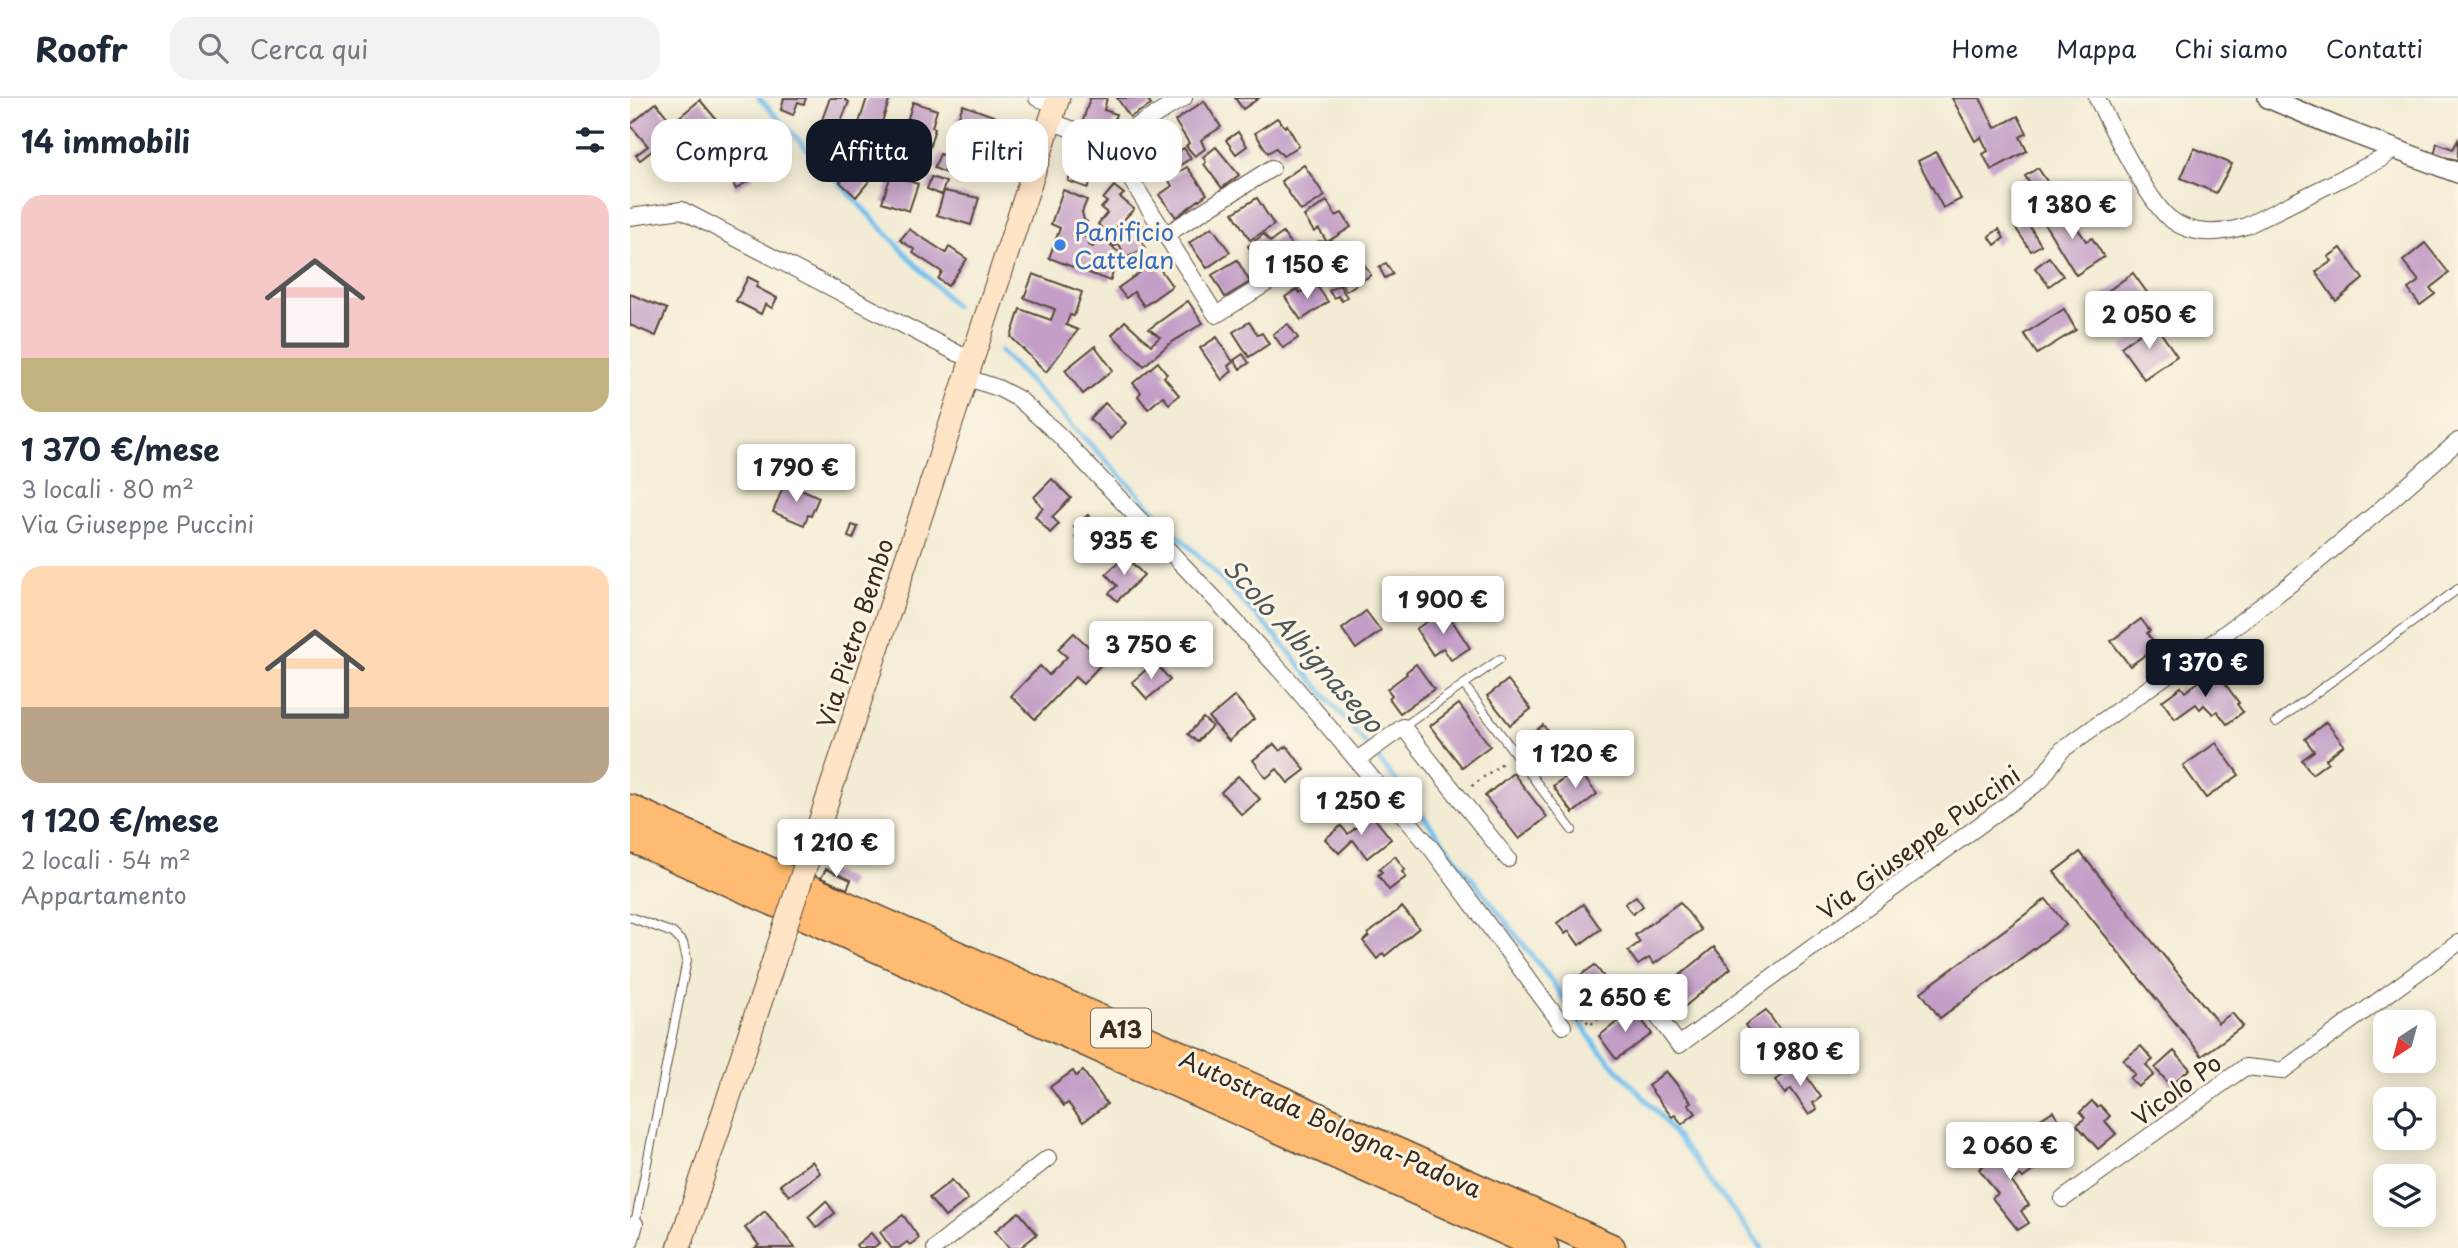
<!DOCTYPE html>
<html lang="it">
<head>
<meta charset="utf-8">
<style>
	:root { --surface:#fff; --page:#f2f2f3; --text:#1f2937; --muted:#747a83; --line:#e0e1e3; --accent:#111827 }
	body { margin:0; font-family:"Playpen Sans",sans-serif; background:var(--page); color:var(--text); height:100vh; display:flex; flex-direction:column; font-size:26px; white-space:nowrap }
	* { box-sizing:border-box; margin:0 }
	p { font-size:23px; color:var(--muted) }
	.icon { flex:none; width:38px; height:38px; fill:none; stroke:currentColor; stroke-width:2; stroke-linecap:round; stroke-linejoin:round }
	.map { position:relative; flex:1; overflow:hidden }
	.panel { display:flex; flex-direction:column; background:var(--surface); width:630px }
	.panel>* { flex:none }
	.banner { position:absolute; left:21px; top:21px; width:665px; height:63px; display:flex; gap:14px }
	.needle { width:46px; rotate:216deg }
	.controls { position:absolute; left:1743px; top:912px; display:grid; gap:14px }
	.controls a { display:grid; place-items:center; width:63px; height:63px; border-radius:14px; background:var(--surface); box-shadow:0 4px 18px #0003; font-size:35px }
	.price { position:absolute; translate:-50% -60px; padding:0 16px; border-radius:7px; background:#fff; color:#222; font-size:23px; line-height:46px; filter:drop-shadow(0 2px 4px #0008) }
	.price::after { content:''; position:absolute; left:50%; top:42px; width:21px; height:16px; margin-left:-10px; background:inherit; clip-path:polygon(0 0,100% 0,50% 100%) }
	.price.selected { background:var(--accent); color:#fff }
	ul { padding:0; list-style:none }
	li { display:grid; align-content:center; gap:14px; height:371px; padding:0 21px }
	li span { display:grid; place-items:center; height:217px; border-radius:21px; color:#555 }
	li>.icon { margin-inline-start:auto }
	span .icon { width:126px; height:126px; fill:#fffc; stroke-width:1 }
	li b { font-size:30px }
	h2 { display:flex; justify-content:space-between; align-items:center; height:84px; padding:0 21px; font-size:30px }
	.chip { padding:0 24px; border-radius:21px; background:var(--surface); box-shadow:0 4px 18px #0003; font-size:24px; line-height:63px }
	.chip.selected { background:var(--accent); color:#fff }
	header { display:flex; align-items:center; gap:42px; box-sizing:border-box; height:98px; padding:0 35px; background:var(--surface); border-bottom:2px solid var(--line) }
	header strong { font-size:33px }
	nav { display:flex; gap:38px; margin-inline-start:auto; font-size:24px }
	.search { width:490px; height:63px; background:var(--page); display:flex; align-items:center; gap:18px; box-sizing:border-box; padding:0 24px; border-radius:21px; color:var(--muted); font-size:26px }
	main { display:flex; flex:1; min-height:0 }
	.map>svg:first-child { display:block }
	.lines { fill:none; stroke-linecap:round; stroke-linejoin:round }
	.stream { stroke:#74c1ee; stroke-width:5 }
	.building { fill:#c39ec7 }
	.service-casing { stroke:#574739; stroke-width:10 }
	.minor-casing { stroke:#574739; stroke-width:18 }
	.tertiary-casing { stroke:#574739; stroke-width:22 }
	.secondary-casing { stroke:#574739; stroke-width:25 }
	.motorway-casing { stroke:#574739; stroke-width:31 }
	.path { stroke:#574739; stroke-width:2.5; stroke-dasharray:2 5; stroke-linecap:butt }
	.service { stroke:#fff; stroke-width:8 }
	.minor { stroke:#fff; stroke-width:16 }
	.tertiary { stroke:#fff; stroke-width:19 }
	.secondary { stroke:#ffe4c6; stroke-width:23 }
	.motorway { stroke:#febb71; stroke-width:28 }
	.secondary-bridge-casing { stroke:#574739; stroke-width:25; stroke-linecap:butt }
	.secondary-bridge { stroke:#ffe4c6; stroke-width:23 }
	.shop-dot { fill:#3f7fe0; stroke:#fcf5e5; stroke-width:2.5 }
	.labels { text-anchor:middle; dominant-baseline:central; stroke-width:6; stroke-linejoin:round; paint-order:stroke }
	.shield { fill:#fcf5e5; stroke:#75675a; stroke-width:2 }
	.shield-label { font-size:23px; font-weight:bold; fill:#3b2a1e }
	.shop-label { font-size:24px; fill:#366cbe; stroke:#fcf5e5; text-anchor:start }
	.street-label { font-size:24px; fill:#3b2a1e; stroke:#fcf5e5 }
	.water-label { font-size:26px; font-style:italic; fill:#4c575c; stroke:#fcf5e5 }
</style>
</head>
<body>
<header>
<strong>Roofr</strong>
<div class="search"><svg class="icon" aria-label="search" viewBox="0 0 24 24"><circle cx="10" cy="10" r="6"/><path d="M15 15l6 6"/></svg>Cerca qui</div>
<nav><a>Home</a><a>Mappa</a><a>Chi siamo</a><a>Contatti</a></nav>
</header>
<main>
<section class="panel">
<h2>14 immobili<svg class="icon" aria-label="filters" viewBox="0 0 24 24"><path d="M4 7h16M4 17h16"/><circle cx="9" cy="7" r="2"/><circle cx="15" cy="17" r="2"/></svg></h2>
<ul>
<li><span style="background:linear-gradient(#f6c9c9 75%,#c2b280 0)"><svg class="icon" aria-label="home" viewBox="0 0 24 24"><path d="M3 11l9-7 9 7M6 9v11h12V9"/></svg></span><div><b>1 370 €/mese</b><p>3 locali · 80 m²</p><p>Via Giuseppe Puccini</p></div></li>
<li><span style="background:linear-gradient(#ffd9b3 65%,#b9a48a 0)"><svg class="icon" aria-label="home" viewBox="0 0 24 24"><path d="M3 11l9-7 9 7M6 9v11h12V9"/></svg></span><div><b>1 120 €/mese</b><p>2 locali · 54 m²</p><p>Appartamento</p></div></li>
</ul>
</section>
<div class="map">
<svg width="1828" height="1150" viewBox="0 0 1828 1150">
	<rect width="100%" height="100%" fill="#fcf5e5"/>
	<filter id="ink" filterUnits="userSpaceOnUse"><feTurbulence type="fractalNoise" baseFrequency=".0143" numOctaves="2"/><feDisplacementMap in="SourceGraphic" scale="14" xChannelSelector="R" yChannelSelector="G"/><feConvolveMatrix kernelMatrix="1 2 1 2 8 2 1 2 1" color-interpolation-filters="sRGB"/></filter>
	<filter id="wash" filterUnits="userSpaceOnUse"><feTurbulence type="fractalNoise" baseFrequency=".00686" numOctaves="4" result="noise"/><feDisplacementMap in="SourceGraphic" scale="28" xChannelSelector="R" yChannelSelector="G"/><feGaussianBlur stdDeviation="1.57" result="paint"/><feColorMatrix in="noise" values="0 0 0 0 0 0 0 0 0 0 0 0 0 0 0 0 0 1.4 0 .05"/><feComposite in="paint" operator="in"/></filter>
	<g filter="url(#wash)">
		<rect width="100%" height="100%" fill="#f3ecd4"/>
		<g class="lines">
			<g class="stream">
				<path d="M129 0 325 208"/>
				<path d="M370 253 646 538 758 673 918 878 966 948 1028 1015 1132 1150"/>
			</g>
		</g>
		<g id="blocks">
			<g class="building">
				<path d="M154 0H176L174 6 168 4 163 17 151 12Z"/>
				<path d="M200 0H215V2L219 4 202 45 186 38Z"/>
				<path d="M237 0H260L251 27 255 29 250 44 229 37 232 26 229 25Z"/>
				<path d="M460 0H477L474 12 486 16 481 34 452 26Z"/>
				<path d="M487 0H517L521 7 500 19Z"/>
				<path d="M605 0H629L613 11Z"/>
				<path d="M1322 0H1350L1365 30 1388 18 1397 35 1390 39 1397 53 1361 72 1353 56 1358 53 1351 39 1345 43Z"/>
				<path d="M70 2 96 33 91 38 105 55 82 74 48 33 10 62 6 57 18 48 0 27 26 5 42 25Z"/>
				<path d="M574 3 591 29 571 42 575 51 565 58 556 48 559 45 545 23Z"/>
				<path d="M283 4 307 12 302 29 305 30 298 54 289 52 286 62 267 56Z"/>
				<path d="M333 7 377 23 366 54 321 38Z"/>
				<path d="M647 20 655 29 657 27 669 48 653 58 646 50 638 55 625 35Z"/>
				<path d="M608 34 617 48 606 56 596 42Z"/>
				<path d="M522 38 532 52 536 50 541 57 554 50 561 60 537 76 531 68 524 73 516 62 507 68 497 55Z"/>
				<path d="M1828 42V62L1804 57 1807 45 1823 51Z"/>
				<path d="M250 47 257 49 254 59 247 57Z"/>
				<path d="M586 49 609 77 592 90 574 66 576 64 573 59Z"/>
				<path d="M1564 50 1602 66 1586 95 1551 80Z"/>
				<path d="M449 52 470 59 458 90 438 83Z"/>
				<path d="M1306 54 1331 101 1313 110 1288 63Z"/>
				<path d="M310 56 336 66 330 81 304 70Z"/>
				<path d="M225 62 245 76 226 99 210 84 215 80 213 78Z"/>
				<path d="M365 67 373 70 369 81 361 78Z"/>
				<path d="M674 67 695 98 671 113 651 83Z"/>
				<path d="M557 69 577 96 546 119 529 97 542 88 538 81Z"/>
				<path d="M1408 70 1422 91 1409 100 1395 78Z"/>
				<path d="M115 72 124 79 106 91 102 83Z"/>
				<path d="M261 77 288 86 279 113 252 104Z"/>
				<path d="M301 79 316 84 311 97 297 91Z"/>
				<path d="M484 88 494 96 490 99 504 111 483 133 510 121 515 133 508 137 515 150 496 160 489 146 483 149 479 139 468 126 477 115 471 110 477 104 473 101Z"/>
				<path d="M433 92 457 102 452 114 454 122 457 124 452 138 460 141 458 147 463 149 467 138 490 155 480 183 419 160 430 130 421 126Z"/>
				<path d="M314 93 349 100 341 127 307 117Z"/>
				<path d="M627 100 644 127 620 142 603 115Z"/>
				<path d="M697 103 706 118 712 115 721 129 697 144 689 131 684 134 674 118Z"/>
				<path d="M1432 107 1456 143 1462 140 1474 159 1446 177 1411 120Z"/>
				<path d="M1396 122 1411 147 1401 153 1385 129Z"/>
				<path d="M582 129 600 154 577 170 559 145Z"/>
				<path d="M279 131 316 155 319 149 337 161 318 188 308 181 312 174 283 155 285 152 270 142Z"/>
				<path d="M1369 131 1374 140 1365 147 1359 138Z"/>
				<path d="M653 135 666 154 641 171 636 164 631 168 618 148 634 136 640 144Z"/>
				<path d="M1795 145 1819 175 1800 190 1805 196 1790 207 1778 191 1789 183 1773 163Z"/>
				<path d="M1711 150 1733 181 1706 203 1686 174 1702 163 1698 159Z"/>
				<path d="M726 154 741 177 716 193 701 171Z"/>
				<path d="M1419 159 1433 178 1419 188 1405 170Z"/>
				<path d="M607 162 620 184 595 199 582 177Z"/>
				<path d="M525 164 542 188 514 208 504 194 496 200 488 190Z"/>
				<path d="M756 165 763 176 755 180 749 169Z"/>
				<path d="M1503 175 1526 207 1494 230 1471 198Z"/>
				<path d="M403 176 452 194 444 218 440 217 436 227 448 232 416 274 381 239 390 211 421 222 425 211 394 200Z"/>
				<path d="M118 179 128 184 126 189 147 200 142 210 135 206 131 216 106 203Z"/>
				<path d="M685 185 698 204 671 222 655 199 667 191 670 195Z"/>
				<path d="M709 187 717 199 712 203 708 198 704 200 699 193Z"/>
				<path d="M0 196 37 211 26 238 0 227Z"/>
				<path d="M558 203 573 225 539 246 514 268 482 237 495 223 521 247 530 239 519 231Z"/>
				<path d="M1434 211 1446 232 1407 256 1394 236Z"/>
				<path d="M619 224 628 237 632 235 639 246 619 259 603 234Z"/>
				<path d="M1524 225 1547 258 1514 281 1491 249Z"/>
				<path d="M658 226 668 240 653 250 643 236Z"/>
				<path d="M587 239 603 264 598 268 602 273 592 282 570 250Z"/>
				<path d="M465 248 483 272 453 296 435 272Z"/>
				<path d="M613 256 619 265 610 271 604 262Z"/>
				<path d="M528 264 537 276 534 279 549 297 539 306 533 298 518 311 508 298 511 294 503 285Z"/>
				<path d="M475 305 496 325 481 341 460 321Z"/>
				<path d="M422 381 441 400 422 419 429 426 420 435 405 418 413 410 404 399Z"/>
				<path d="M155 384 189 399 181 418 178 417 174 427 143 414Z"/>
				<path d="M458 417 470 432 453 448 445 439 450 435 444 429Z"/>
				<path d="M222 427 228 429 223 441 218 439Z"/>
				<path d="M495 458 514 477 487 503 479 495 487 488 476 476Z"/>
				<path d="M780 487 790 503 782 508 784 511 768 522 756 503Z"/>
				<path d="M815 512 840 550 821 562 813 550 803 557 786 531Z"/>
				<path d="M736 513 751 533 726 551 712 531Z"/>
				<path d="M1511 521 1520 533 1517 535 1527 548 1500 568 1481 543Z"/>
				<path d="M444 535 474 563 453 586 445 579 405 621 381 598 410 568 419 577 437 559 428 551Z"/>
				<path d="M525 564 540 582 517 601 502 584Z"/>
				<path d="M786 566 804 591 770 615 759 600 762 597 757 591 777 576 776 574Z"/>
				<path d="M1585 572 1609 605 1607 606 1613 614 1597 626 1587 613 1583 616 1574 607 1570 611 1566 606 1545 621 1532 603 1551 589 1555 594Z"/>
				<path d="M878 582 901 611 880 627 857 598Z"/>
				<path d="M605 598 624 621 599 643 579 620Z"/>
				<path d="M829 606 860 648 832 669 800 628Z"/>
				<path d="M573 620 582 628 567 644 558 636Z"/>
				<path d="M1696 624 1714 647 1696 661 1698 664 1682 676 1672 662 1684 653 1675 641Z"/>
				<path d="M913 627 935 656 914 673 892 644Z"/>
				<path d="M1586 645 1609 677 1576 700 1553 668Z"/>
				<path d="M644 646 650 653 657 648 675 672 658 685 647 671 636 680 623 662Z"/>
				<path d="M947 670 967 696 943 715 923 688Z"/>
				<path d="M883 675 917 719 889 741 855 698Z"/>
				<path d="M608 678 630 701 612 717 591 694Z"/>
				<path d="M742 717 761 741 737 760 723 742 709 755 695 741 711 728 718 736Z"/>
				<path d="M1450 754 1588 925 1602 915 1613 928 1572 958 1424 774Z"/>
				<path d="M765 758 775 772 772 774 776 779 759 792 748 777 752 774 749 771Z"/>
				<path d="M196 771 221 782 217 791 191 780Z"/>
				<path d="M1006 798 1013 808 1003 816 995 806Z"/>
				<path d="M1416 801 1436 827 1310 920 1291 894Z"/>
				<path d="M1050 804 1071 832 1024 866 1019 860 1008 867 998 853 1010 844 1005 837Z"/>
				<path d="M953 806 971 831 949 847 939 833 935 836 927 825Z"/>
				<path d="M772 809 789 830 755 858 753 855 747 861 733 843 739 838 738 836Z"/>
				<path d="M1084 849 1101 870 1047 915 1030 894Z"/>
				<path d="M965 867 982 890 952 912 941 895 949 890 944 882Z"/>
				<path d="M1004 911 1022 936 986 961 969 938Z"/>
				<path d="M1136 912 1161 948 1145 959 1139 950 1133 954 1115 927Z"/>
				<path d="M1511 948 1523 962 1516 967 1524 977 1508 989 1500 980 1505 976 1493 962Z"/>
				<path d="M1544 953 1560 971 1540 987 1525 970Z"/>
				<path d="M1168 966 1191 999 1183 1005 1187 1011 1179 1017 1161 991 1155 996 1145 982Z"/>
				<path d="M443 973 446 978 453 973 477 1006 453 1024 438 1005 434 1008 420 989Z"/>
				<path d="M1036 973 1061 1004 1058 1006 1066 1015 1052 1026 1045 1017 1042 1019 1018 988Z"/>
				<path d="M1462 1003 1467 1009 1470 1007 1480 1018 1475 1023 1486 1036 1468 1051 1447 1027 1455 1020 1450 1014Z"/>
				<path d="M1423 1013 1431 1025 1410 1038 1403 1026Z"/>
				<path d="M1390 1043 1409 1068 1393 1080 1390 1077 1381 1083 1399 1107 1391 1113 1399 1125 1388 1132 1362 1100 1368 1096 1349 1071 1360 1062 1363 1064Z"/>
				<path d="M182 1063 190 1075 159 1098 150 1087Z"/>
				<path d="M322 1082 338 1101 315 1119 299 1100Z"/>
				<path d="M196 1103 205 1115 187 1130 178 1119Z"/>
				<path d="M135 1113 165 1150H125L129 1147 115 1130Z"/>
				<path d="M389 1114 407 1136 390 1150H379L365 1133Z"/>
				<path d="M273 1117 289 1140 280 1147 277 1144 269 1150H261L250 1134Z"/>
				<path d="M241 1135 249 1145 243 1150H228L226 1147Z"/>
			</g>
		</g>
	</g>
	<g filter="url(#ink)">
		<use href="#blocks" fill-opacity="0" stroke="#574739" stroke-width="2"/>
		<g class="lines">
			<defs>
				<g id="service">
					<path d="M834 587 942 732"/>
					<path d="M1646 624 1828 491"/>
					<path d="M773 629 870 561"/>
					<path d="M0 819 43 835 53 845 57 862 5 1126"/>
				</g>
				<g id="minor">
					<path d="M407 0 426 6"/>
					<path d="M1467 0C1480 27 1518 103 1539 120 1562 139 1591 136 1616 128L1753 60 1762 51"/>
					<path d="M420 23 478 45 586 217 691 151"/>
					<path d="M478 45 554 0"/>
					<path d="M0 119 52 112 327 255 341 260"/>
					<path d="M535 137 642 70"/>
					<path d="M335 279 368 290 389 301 429 337 586 502 659 582 801 750 933 928"/>
					<path d="M727 662 773 629 878 761"/>
					<path d="M1008 892 1049 947 1410 683 1432 652 1589 540 1659 487 1744 417 1828 343"/>
					<path d="M1433 1101 1615 969 1652 973 1828 845"/>
					<path d="M0 1144 5 1126"/>
					<path d="M305 1150 418 1060"/>
				</g>
				<path id="tertiary" d="M1638 0 1709 30 1828 75"/>
				<g id="secondary">
					<path d="M189 727 428 0"/>
					<path d="M49 1150 143 865"/>
				</g>
				<g id="motorway">
					<path d="M0 711 981 1150"/>
					<path d="M0 739 914 1150"/>
				</g>
			</defs>
			<use href="#service" class="service-casing"/>
			<use href="#minor" class="minor-casing"/>
			<use href="#tertiary" class="tertiary-casing"/>
			<use href="#secondary" class="secondary-casing"/>
			<use href="#motorway" class="motorway-casing"/>
			<g class="path">
				<path d="M842 688 875 663"/>
				<path d="M947 919 951 916 960 927 975 915"/>
			</g>
			<use href="#service" class="service"/>
			<use href="#minor" class="minor"/>
			<use href="#tertiary" class="tertiary"/>
			<use href="#secondary" class="secondary"/>
			<use href="#motorway" class="motorway"/>
			<defs>
				<path id="secondary-bridge" d="M143 865 189 727"/>
			</defs>
			<use href="#secondary-bridge" class="secondary-bridge-casing"/>
			<use href="#secondary-bridge" class="secondary-bridge"/>
		</g>
	</g>
	<circle class="shop-dot" cx="430" cy="147" r="7"/>
	<g class="labels">
		<rect class="shield" x="461" y="910.5" width="60" height="39" rx="5"/>
		<g class="shield-label">
			<text x="491" y="930">A13</text>
		</g>
		<g class="shop-label">
			<text x="444" y="133">Panificio<tspan x="444" dy="28">Cattelan</tspan></text>
		</g>
		<g class="street-label">
			<text transform="translate(224 535) rotate(-72)">Via Pietro Bembo</text>
			<text transform="translate(1288 744) rotate(-36)">Via Giuseppe Puccini</text>
			<text transform="translate(1546 991) rotate(-36)">Vicolo Po</text>
			<text transform="translate(701 1025) rotate(24)">Autostrada Bologna-Padova</text>
		</g>
		<g class="water-label">
			<text transform="translate(674 547) rotate(48)">Scolo Albignasego</text>
		</g>
	</g>
</svg>
<div class="controls">
<a><svg class="needle" viewBox="-14 -14 28 28"><path d="M0-13l5 13h-10z" fill="#e53935"/><path d="M0 13l5-13h-10z" fill="#747a83"/></svg></a>
<a><svg class="icon" aria-label="locate" viewBox="0 0 24 24"><circle cx="12" cy="12" r="6"/><path d="M12 2v4M12 18v4M2 12h4M18 12h4"/></svg></a>
<a><svg class="icon" aria-label="layers" viewBox="0 0 24 24"><path d="M12 4l9 5-9 5-9-5zM3 14l9 5 9-5"/></svg></a>
</div>
<b class="price" style="left:1442px;top:143px">1 380 €</b>
<b class="price" style="left:677px;top:203px">1 150 €</b>
<b class="price" style="left:1519px;top:253px">2 050 €</b>
<b class="price" style="left:166px;top:406px">1 790 €</b>
<b class="price" style="left:494px;top:479px">935 €</b>
<b class="price" style="left:813px;top:538px">1 900 €</b>
<b class="price" style="left:521px;top:583px">3 750 €</b>
<b class="price selected" style="left:1575px;top:601px">1 370 €</b>
<b class="price" style="left:945px;top:692px">1 120 €</b>
<b class="price" style="left:731px;top:739px">1 250 €</b>
<b class="price" style="left:206px;top:781px">1 210 €</b>
<b class="price" style="left:995px;top:936px">2 650 €</b>
<b class="price" style="left:1170px;top:990px">1 980 €</b>
<b class="price" style="left:1380px;top:1084px">2 060 €</b>
<div class="banner">
<a class="chip">Compra</a>
<a class="chip selected">Affitta</a>
<a class="chip">Filtri</a>
<a class="chip">Nuovo</a>
</div>
</div>
</main>
</body>
</html>
